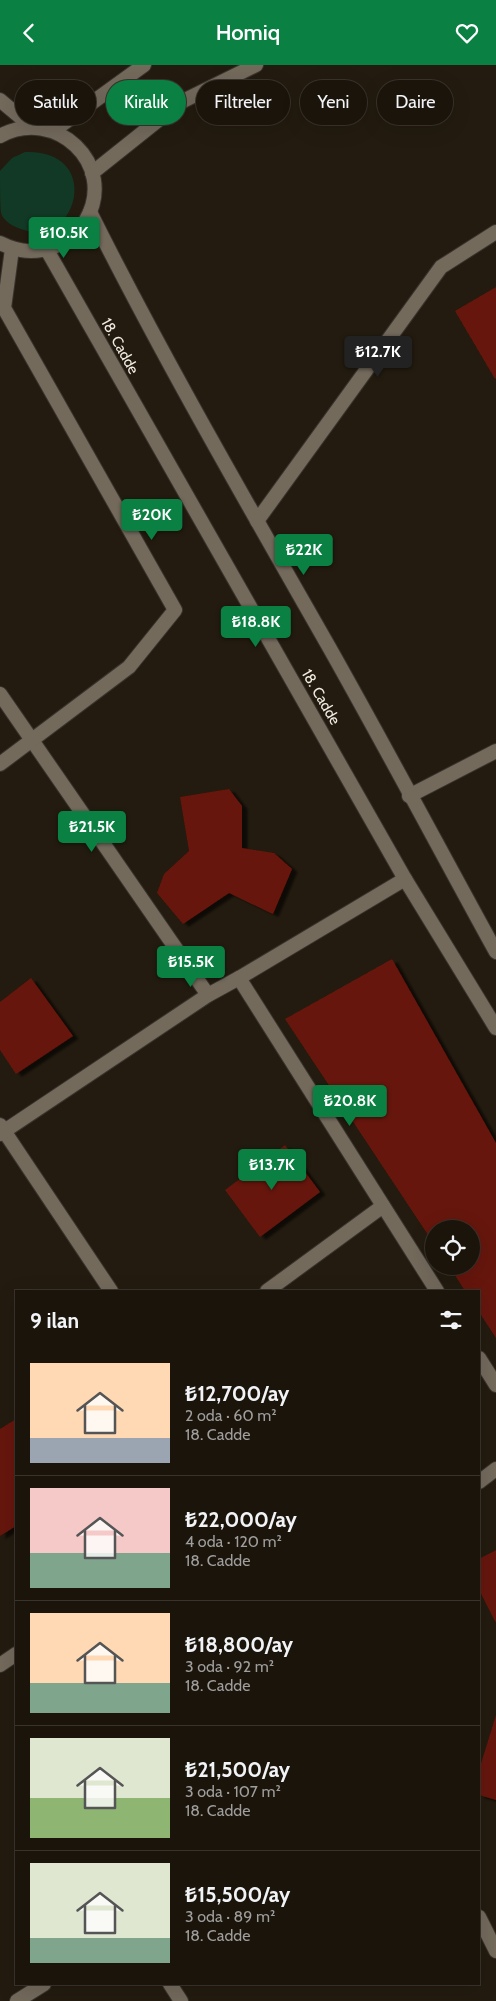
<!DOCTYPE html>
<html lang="tr">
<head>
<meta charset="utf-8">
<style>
	:root { --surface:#1a140b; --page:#231d14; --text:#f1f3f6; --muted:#9f9e9d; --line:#38332c; --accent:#0b8043 }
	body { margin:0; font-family:Cabin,sans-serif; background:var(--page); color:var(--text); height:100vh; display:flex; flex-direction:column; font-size:19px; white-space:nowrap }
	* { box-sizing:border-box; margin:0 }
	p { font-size:16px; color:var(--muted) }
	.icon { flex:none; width:28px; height:28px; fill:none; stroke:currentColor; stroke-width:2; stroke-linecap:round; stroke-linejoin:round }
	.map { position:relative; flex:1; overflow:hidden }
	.sheet { position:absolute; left:15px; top:1225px; width:465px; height:695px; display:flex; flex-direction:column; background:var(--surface); border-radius:0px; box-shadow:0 5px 20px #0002,0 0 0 1px var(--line) }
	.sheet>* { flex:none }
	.top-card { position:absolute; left:15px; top:15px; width:466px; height:45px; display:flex; gap:10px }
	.controls { position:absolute; left:425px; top:1155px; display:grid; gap:10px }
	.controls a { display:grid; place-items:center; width:55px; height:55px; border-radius:50%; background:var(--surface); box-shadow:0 5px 20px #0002,0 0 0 1px var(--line); font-size:25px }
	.price { position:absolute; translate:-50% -42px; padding:0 11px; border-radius:5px; background:var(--accent); color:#fff; font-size:16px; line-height:32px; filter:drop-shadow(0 1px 2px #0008) }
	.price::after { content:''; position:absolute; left:50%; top:30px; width:15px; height:11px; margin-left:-8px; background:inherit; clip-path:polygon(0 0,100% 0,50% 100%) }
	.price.active { background:#222; color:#fff }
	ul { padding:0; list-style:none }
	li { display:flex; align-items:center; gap:15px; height:125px; padding:0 15px }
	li+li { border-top:1px solid var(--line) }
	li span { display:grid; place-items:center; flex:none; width:140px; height:100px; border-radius:0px; color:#555 }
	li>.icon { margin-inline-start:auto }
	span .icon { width:60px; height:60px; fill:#fffc; stroke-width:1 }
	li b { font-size:21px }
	h2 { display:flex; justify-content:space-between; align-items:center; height:60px; padding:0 15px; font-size:21px }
	.tag { padding:0 18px; border-radius:22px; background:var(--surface); box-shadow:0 5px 20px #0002,0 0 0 1px var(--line); font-size:18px; line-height:45px }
	.tag.active { background:var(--accent); color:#fff }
	header { display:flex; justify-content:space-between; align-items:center; height:65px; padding:0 15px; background:var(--accent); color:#fff; font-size:22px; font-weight:600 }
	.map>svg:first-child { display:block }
	.green { fill:#123925 }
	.building { fill:#661509; filter:url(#shadow) }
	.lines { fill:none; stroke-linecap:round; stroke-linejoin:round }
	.minor-casing { stroke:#3a342e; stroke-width:16 }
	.tertiary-casing { stroke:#3a342e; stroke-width:16 }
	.minor { stroke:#736a5c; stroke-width:14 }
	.tertiary { stroke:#736a5c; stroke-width:14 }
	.labels { text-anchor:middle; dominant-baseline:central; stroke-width:4.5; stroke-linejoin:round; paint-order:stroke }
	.street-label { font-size:15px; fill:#f2ede4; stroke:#231b0f }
</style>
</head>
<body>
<header><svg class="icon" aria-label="back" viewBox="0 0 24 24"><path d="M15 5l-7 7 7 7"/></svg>Homiq<svg class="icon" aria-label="heart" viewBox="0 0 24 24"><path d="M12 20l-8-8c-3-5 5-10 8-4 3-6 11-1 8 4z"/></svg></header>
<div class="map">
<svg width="496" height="1936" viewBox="0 0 496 1936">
	<defs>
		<filter id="shadow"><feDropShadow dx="5.5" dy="3" stdDeviation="1" flood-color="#0009"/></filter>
	</defs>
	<rect width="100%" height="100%" fill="#231b0f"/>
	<path class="green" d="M25 87C104 84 78 185 21 164 14 162 3 156 1 148 0 139 0 116 0 106L12 93Z"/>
	<g class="building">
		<path d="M496 222V313L495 314 455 246Z"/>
		<path d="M229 724 242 741V783L274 788 292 804 273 849 229 828 183 859 157 828 164 809 189 786 180 732Z"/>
		<path d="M392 894 496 1078V1273L479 1247V1226H465L449 1201H471V1164H434V1179L285 954Z"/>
		<path d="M31 913 73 971 16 1009 0 985V937Z"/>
		<path d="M285 1080 320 1127 260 1172 225 1125Z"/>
		<path d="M16 1354V1461L0 1471V1364Z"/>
		<path d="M496 1485V1558L479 1525V1494Z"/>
		<path d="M496 1650V1735L479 1730V1705Z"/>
	</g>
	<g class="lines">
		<defs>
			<g id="minor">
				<path d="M257 456 441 202 496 167"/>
				<path d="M0 629 208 930"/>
				<path d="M0 699 129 602 175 545 4 243 12 184"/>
				<path d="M409 731 496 686"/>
				<path d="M239 913 437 1226"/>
				<path d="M0 1060 111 1226"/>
				<path d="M0 1069 208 930 239 913 405 814"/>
				<path d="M267 1226 383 1141"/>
				<path d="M479 1293 496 1320"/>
				<path d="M479 1417 496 1404"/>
				<path d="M0 1600 16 1589"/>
				<path d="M479 1852 496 1886"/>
				<path d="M170 1919 181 1936"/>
				<path d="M17 1936 44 1919"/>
			</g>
			<g id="tertiary">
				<path d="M0 35 32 62"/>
				<path d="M53 66 144 0"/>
				<path d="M0 71C55 41 118 99 86 155 79 166 70 175 58 180 38 189 20 188 0 178"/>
				<path d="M92 108 181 37 256 0"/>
				<path d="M90 147C164 295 247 438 329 582 386 683 440 785 496 887"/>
				<path d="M47 185 405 814 496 963"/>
			</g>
		</defs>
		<use href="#minor" class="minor-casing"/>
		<use href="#tertiary" class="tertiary-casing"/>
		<use href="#minor" class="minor"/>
		<use href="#tertiary" class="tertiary"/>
	</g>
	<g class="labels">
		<g class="street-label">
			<text transform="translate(120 281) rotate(61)">18. Cadde</text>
			<text transform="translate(321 632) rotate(60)">18. Cadde</text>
		</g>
	</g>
</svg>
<div class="controls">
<a><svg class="icon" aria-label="locate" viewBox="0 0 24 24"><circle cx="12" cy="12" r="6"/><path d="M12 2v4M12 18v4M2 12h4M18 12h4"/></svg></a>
</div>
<b class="price" style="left:64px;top:194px">₺10.5K</b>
<b class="price active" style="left:378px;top:313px">₺12.7K</b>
<b class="price" style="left:152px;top:476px">₺20K</b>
<b class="price" style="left:304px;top:511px">₺22K</b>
<b class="price" style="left:256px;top:583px">₺18.8K</b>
<b class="price" style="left:92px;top:788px">₺21.5K</b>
<b class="price" style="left:191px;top:923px">₺15.5K</b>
<b class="price" style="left:350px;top:1062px">₺20.8K</b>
<b class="price" style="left:272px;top:1126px">₺13.7K</b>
<div class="top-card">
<a class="tag">Satılık</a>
<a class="tag active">Kiralık</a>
<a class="tag">Filtreler</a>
<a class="tag">Yeni</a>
<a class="tag">Daire</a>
</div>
<section class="sheet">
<h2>9 ilan<svg class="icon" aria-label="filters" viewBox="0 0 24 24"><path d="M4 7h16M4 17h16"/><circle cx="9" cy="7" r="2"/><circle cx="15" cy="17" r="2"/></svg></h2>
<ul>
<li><span style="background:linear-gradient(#ffd9b3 75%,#9aa5b1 0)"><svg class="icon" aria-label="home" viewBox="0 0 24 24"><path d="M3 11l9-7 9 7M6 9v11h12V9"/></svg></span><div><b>₺12,700/ay</b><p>2 oda · 60 m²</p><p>18. Cadde</p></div></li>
<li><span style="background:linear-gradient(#f6c9c9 65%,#7fa58c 0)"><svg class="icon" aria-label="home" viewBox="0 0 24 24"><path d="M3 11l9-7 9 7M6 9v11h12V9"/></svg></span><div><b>₺22,000/ay</b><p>4 oda · 120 m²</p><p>18. Cadde</p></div></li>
<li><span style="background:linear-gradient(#ffd9b3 70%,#7fa58c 0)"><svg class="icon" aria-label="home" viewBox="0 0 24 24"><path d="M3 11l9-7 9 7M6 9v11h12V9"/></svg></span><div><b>₺18,800/ay</b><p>3 oda · 92 m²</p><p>18. Cadde</p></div></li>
<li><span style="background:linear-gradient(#dfe7d0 60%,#8fb573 0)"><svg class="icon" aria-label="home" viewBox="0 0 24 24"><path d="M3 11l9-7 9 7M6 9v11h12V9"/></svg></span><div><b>₺21,500/ay</b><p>3 oda · 107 m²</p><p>18. Cadde</p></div></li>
<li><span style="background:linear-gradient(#dfe7d0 75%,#7fa58c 0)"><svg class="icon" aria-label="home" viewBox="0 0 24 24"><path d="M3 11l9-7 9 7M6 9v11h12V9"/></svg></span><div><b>₺15,500/ay</b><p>3 oda · 89 m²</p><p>18. Cadde</p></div></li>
</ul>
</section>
</div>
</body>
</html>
